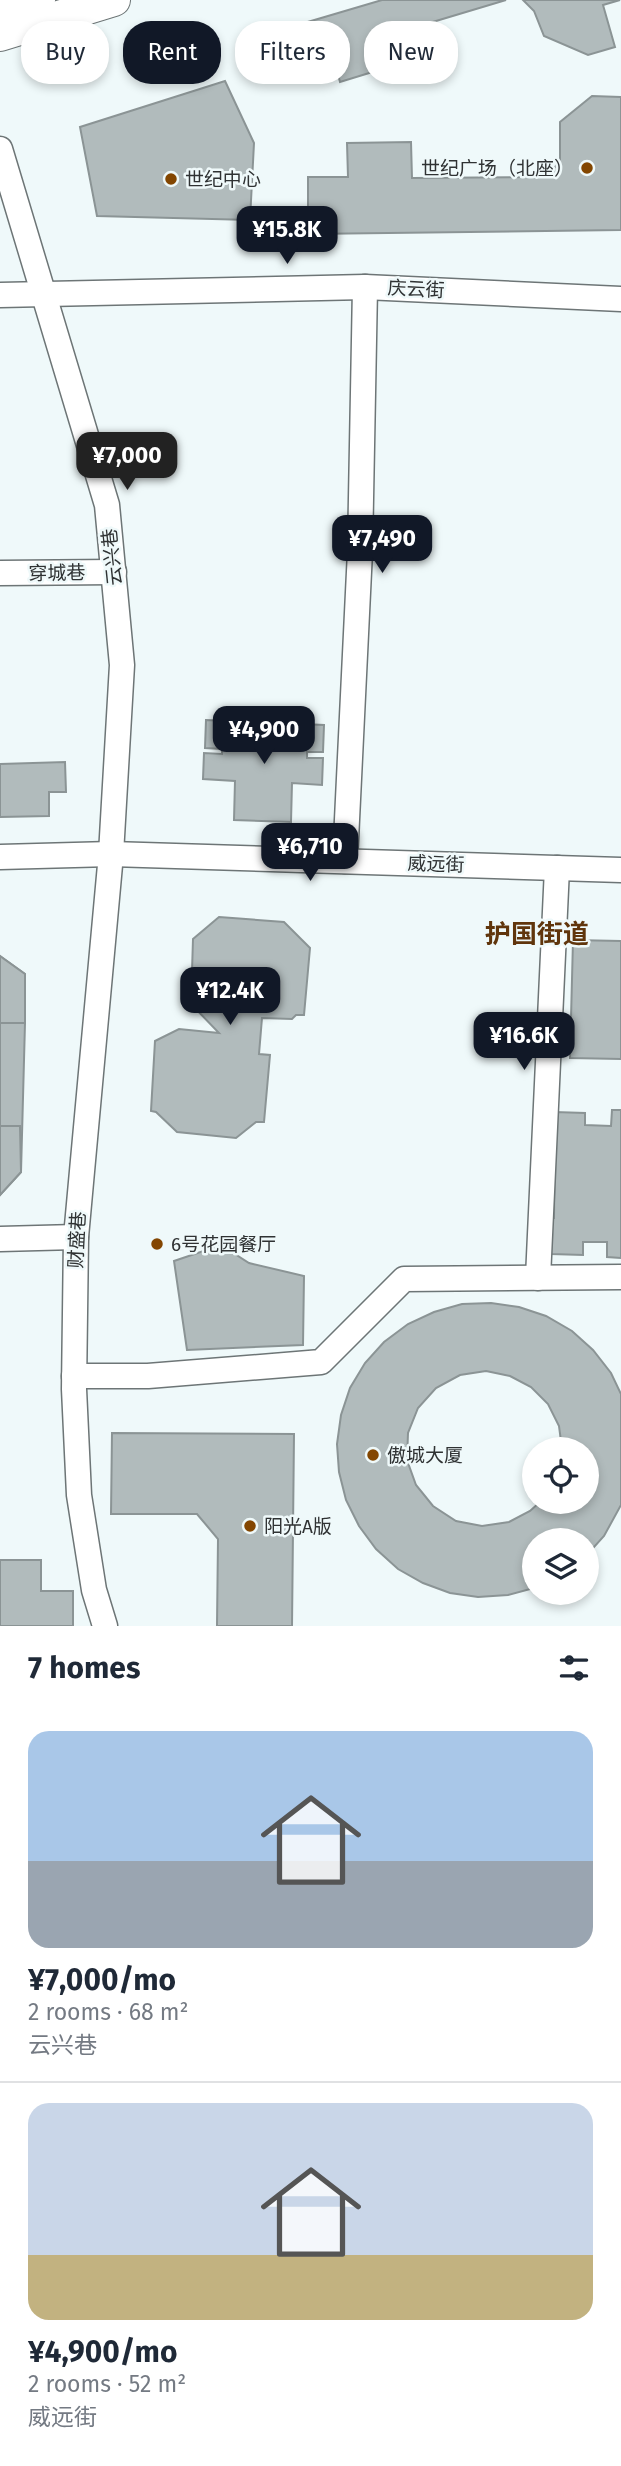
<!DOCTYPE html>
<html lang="en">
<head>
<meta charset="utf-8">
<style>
	:root { --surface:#fff; --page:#f6f6f7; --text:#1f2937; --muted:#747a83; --line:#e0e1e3; --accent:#111827 }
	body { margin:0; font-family:"Fira Sans","Noto Sans SC",sans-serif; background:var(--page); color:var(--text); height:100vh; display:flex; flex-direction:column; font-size:26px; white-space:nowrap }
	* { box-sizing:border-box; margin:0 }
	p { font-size:23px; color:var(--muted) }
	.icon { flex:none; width:38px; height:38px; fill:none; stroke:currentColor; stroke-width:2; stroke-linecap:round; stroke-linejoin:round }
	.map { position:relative; height:1626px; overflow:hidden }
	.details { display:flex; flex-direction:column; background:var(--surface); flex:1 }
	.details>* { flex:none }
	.guide { position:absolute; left:21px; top:21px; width:579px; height:63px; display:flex; gap:14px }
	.controls { position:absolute; left:522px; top:1437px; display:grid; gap:14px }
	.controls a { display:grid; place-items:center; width:77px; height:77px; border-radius:50%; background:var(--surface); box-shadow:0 4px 10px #0003; font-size:35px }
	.price { position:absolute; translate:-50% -60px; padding:0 16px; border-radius:14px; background:var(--accent); color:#fff; font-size:23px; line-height:46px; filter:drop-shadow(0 2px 4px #0008) }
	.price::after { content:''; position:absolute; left:50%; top:42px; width:21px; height:16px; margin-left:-10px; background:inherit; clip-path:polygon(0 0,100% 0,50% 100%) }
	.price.current { background:#222; color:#fff }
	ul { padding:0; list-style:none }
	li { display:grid; align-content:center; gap:14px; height:371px; padding:0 28px }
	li+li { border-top:2px solid var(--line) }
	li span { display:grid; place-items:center; height:217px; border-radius:21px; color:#555 }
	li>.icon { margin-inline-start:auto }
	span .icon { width:126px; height:126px; fill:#fffc; stroke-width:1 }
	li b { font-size:30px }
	h2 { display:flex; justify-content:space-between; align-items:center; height:84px; padding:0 28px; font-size:30px }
	.chip { padding:0 24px; border-radius:28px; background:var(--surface); box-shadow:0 4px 10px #0003; font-size:24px; line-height:63px }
	.chip.current { background:var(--accent); color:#fff }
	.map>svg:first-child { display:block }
	.building { fill:#b1bbbc; stroke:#8b9495; stroke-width:2; fill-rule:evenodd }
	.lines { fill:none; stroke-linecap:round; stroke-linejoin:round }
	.minor-casing { stroke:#6d7576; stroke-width:27 }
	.major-casing { stroke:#6d7576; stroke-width:34 }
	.minor { stroke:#fff; stroke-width:24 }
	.major { stroke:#fff; stroke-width:32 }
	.poi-dot { fill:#834601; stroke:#eff9fa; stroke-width:2.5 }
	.labels { text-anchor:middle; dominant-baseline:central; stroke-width:5; stroke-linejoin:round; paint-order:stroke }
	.poi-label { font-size:19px; fill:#2f3233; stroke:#eff9fa; text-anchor:start }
	.street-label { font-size:19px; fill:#2f3233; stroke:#eff9fa }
	.district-label { font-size:26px; font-weight:bold; fill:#60350c; stroke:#eff9fa }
</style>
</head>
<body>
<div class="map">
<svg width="621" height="1626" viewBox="0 0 621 1626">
	<rect width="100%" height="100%" fill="#eff9fa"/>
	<g class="building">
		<path d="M382 0H506L396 33 405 62 340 82 332 52 294 63 284 29Z"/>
		<path d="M523 0H620L603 5 615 47 588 55 544 36 534 11Z"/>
		<path d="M225 81 254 143 250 220 97 216 80 127Z"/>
		<path d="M592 96 621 97V230L308 234V177H348L347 143 411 142 412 178 548 177 560 160V122Z"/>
		<path d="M206 720 247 722V733H253L252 742 274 743 280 723 324 725 323 752H307V758H323L322 785 292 783 291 822 234 820 235 781 203 779 204 753 222 754V749L205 748Z"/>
		<path d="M65 762 66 792H49V816L0 817V764Z"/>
		<path d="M219 917 284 922 310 948 304 1015H296L292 1019 262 1018 259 1054 270 1055 264 1122H256L236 1138 177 1132 156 1112 151 1111 155 1041 179 1029 219 1033 191 1004 193 939Z"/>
		<path d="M573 940 621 941V1059L570 1058Z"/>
		<path d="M0 956 25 974V1023L21 1172 0 1195Z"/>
		<path d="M0 956 25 974V1023H0Z"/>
		<path d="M612 1110H621V1258L607 1257V1242H583V1255L551 1254 546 1218H554L555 1112 585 1113V1125L611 1126Z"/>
		<path d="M0 1126H20L21 1172 0 1195Z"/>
		<path d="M221 1245 249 1263 304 1276 303 1345 187 1350 174 1261Z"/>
		<path d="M491 1303 519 1307 546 1316 572 1331 593 1350 611 1373 621 1394V1505L604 1536 586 1556V1540H534V1588L508 1595 478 1597 450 1593 423 1583 398 1569 376 1549 359 1526 346 1500 339 1472 337 1444 341 1415 350 1388 365 1363 384 1342 408 1324 434 1312 462 1304ZM486 1371 510 1376 531 1387 548 1404 559 1426 562 1449H586V1502H540L530 1511 509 1522 482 1526 456 1521 433 1506 416 1485 407 1460 408 1433 418 1408 436 1388 460 1375Z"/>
		<path d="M112 1433 294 1434 292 1626H217L218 1539 197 1514H111Z"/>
		<path d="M0 1560H41V1591H73V1626H0Z"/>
	</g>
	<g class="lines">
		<defs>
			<g id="minor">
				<path d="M0 149 107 505 122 665 111 854 76 1237 74 1389 79 1495 94 1590 105 1626"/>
				<path d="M0 295 365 287 621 299"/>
				<path d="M0 573 114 572"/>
				<path d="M0 857 111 854 621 870"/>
				<path d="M345 861 360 551 365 287"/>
				<path d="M0 1239 76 1237"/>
				<path d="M538 1278 557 868"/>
				<path d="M74 1376H148L321 1362 404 1279 621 1277"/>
			</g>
			<g id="major">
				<path d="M0 11 39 0"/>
				<path d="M0 35 114 0"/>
			</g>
		</defs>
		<use href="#minor" class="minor-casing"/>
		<use href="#major" class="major-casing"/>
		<use href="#minor" class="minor"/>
		<use href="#major" class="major"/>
	</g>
	<g class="poi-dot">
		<circle cx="587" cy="168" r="7"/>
		<circle cx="171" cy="179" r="7"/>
		<circle cx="157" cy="1244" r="7"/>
		<circle cx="373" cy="1455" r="7"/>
		<circle cx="250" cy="1526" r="7"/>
	</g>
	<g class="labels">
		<g class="poi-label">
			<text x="573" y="168" text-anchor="end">世纪广场（北座）</text>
			<text x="185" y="179">世纪中心</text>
			<text x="171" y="1244">6号花园餐厅</text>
			<text x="387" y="1455">傲城大厦</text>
			<text x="264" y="1526">阳光A版</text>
		</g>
		<g class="street-label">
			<text transform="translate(416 289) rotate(3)">庆云街</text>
			<text transform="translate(112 557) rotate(-96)">云兴巷</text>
			<text transform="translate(57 573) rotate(-1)">穿城巷</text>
			<text transform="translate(436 864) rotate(2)">威远街</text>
			<text transform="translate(77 1240) rotate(-87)">财盛巷</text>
		</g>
		<g class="district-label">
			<text x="537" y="934">护国街道</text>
		</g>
	</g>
</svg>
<div class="controls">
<a><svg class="icon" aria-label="locate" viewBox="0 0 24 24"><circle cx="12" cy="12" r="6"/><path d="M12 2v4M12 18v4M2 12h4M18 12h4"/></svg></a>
<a><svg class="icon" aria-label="layers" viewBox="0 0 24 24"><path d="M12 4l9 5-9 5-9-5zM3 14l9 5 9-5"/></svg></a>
</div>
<b class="price" style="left:287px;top:266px">¥15.8K</b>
<b class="price current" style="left:127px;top:492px">¥7,000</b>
<b class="price" style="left:382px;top:575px">¥7,490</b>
<b class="price" style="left:264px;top:766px">¥4,900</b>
<b class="price" style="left:310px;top:883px">¥6,710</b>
<b class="price" style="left:230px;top:1027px">¥12.4K</b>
<b class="price" style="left:524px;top:1072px">¥16.6K</b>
<div class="guide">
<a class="chip">Buy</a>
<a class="chip current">Rent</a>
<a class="chip">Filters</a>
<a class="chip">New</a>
</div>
</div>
<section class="details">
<h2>7 homes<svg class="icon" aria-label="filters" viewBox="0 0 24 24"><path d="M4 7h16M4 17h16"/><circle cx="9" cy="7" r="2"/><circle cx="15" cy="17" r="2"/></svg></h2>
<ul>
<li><span style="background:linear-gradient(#a9c7e8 60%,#9aa5b1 0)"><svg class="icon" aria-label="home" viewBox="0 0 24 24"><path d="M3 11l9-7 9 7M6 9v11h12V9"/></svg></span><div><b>¥7,000/mo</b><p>2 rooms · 68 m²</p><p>云兴巷</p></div></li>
<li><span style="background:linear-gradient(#c9d6e8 70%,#c2b280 0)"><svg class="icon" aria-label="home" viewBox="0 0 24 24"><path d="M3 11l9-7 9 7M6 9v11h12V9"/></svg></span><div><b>¥4,900/mo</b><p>2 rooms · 52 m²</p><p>威远街</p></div></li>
</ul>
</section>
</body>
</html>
